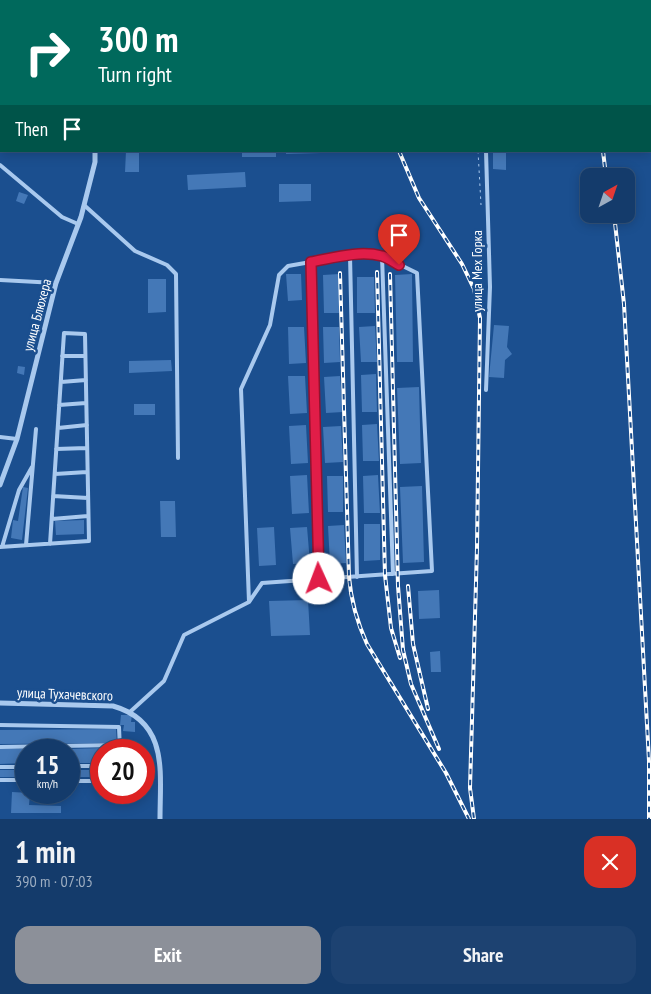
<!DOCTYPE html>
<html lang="en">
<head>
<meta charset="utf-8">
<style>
	:root { --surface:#143b6b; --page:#1d4271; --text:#f1f3f6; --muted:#9dadc1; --line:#33557e; --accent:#8c9099 }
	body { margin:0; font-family:"PT Sans Narrow",sans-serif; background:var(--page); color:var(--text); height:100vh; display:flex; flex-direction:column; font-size:19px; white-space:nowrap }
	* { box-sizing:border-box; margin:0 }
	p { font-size:16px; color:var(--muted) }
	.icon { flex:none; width:28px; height:28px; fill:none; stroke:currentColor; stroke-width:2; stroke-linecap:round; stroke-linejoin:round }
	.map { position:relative; height:819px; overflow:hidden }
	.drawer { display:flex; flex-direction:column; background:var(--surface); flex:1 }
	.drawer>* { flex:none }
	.banner { position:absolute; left:0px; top:0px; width:651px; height:152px; box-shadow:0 2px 12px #0003,0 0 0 1px var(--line); background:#00695c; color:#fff; overflow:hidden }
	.needle { width:32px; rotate:40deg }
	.controls { position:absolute; left:580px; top:168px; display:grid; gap:10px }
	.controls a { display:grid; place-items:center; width:55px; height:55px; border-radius:10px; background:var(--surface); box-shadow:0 2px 12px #0003,0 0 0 1px var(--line); font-size:25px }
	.speed { position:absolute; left:15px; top:739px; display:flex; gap:10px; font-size:25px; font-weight:700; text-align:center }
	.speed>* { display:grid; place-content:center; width:65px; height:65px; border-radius:50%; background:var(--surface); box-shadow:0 2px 12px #0003,0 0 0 1px var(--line); line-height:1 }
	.speed small { font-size:12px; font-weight:400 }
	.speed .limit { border:8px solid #d22; background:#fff; color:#111 }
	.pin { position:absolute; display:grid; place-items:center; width:42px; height:42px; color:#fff; margin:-51px -21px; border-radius:50% 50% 50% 0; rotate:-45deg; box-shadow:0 0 5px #0007 }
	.pin .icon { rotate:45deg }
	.me { position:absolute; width:55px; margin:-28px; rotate:358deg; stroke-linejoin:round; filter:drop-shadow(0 0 4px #0008) }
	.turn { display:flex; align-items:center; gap:18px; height:105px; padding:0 15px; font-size:22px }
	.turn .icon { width:65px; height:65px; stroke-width:2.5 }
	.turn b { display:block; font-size:35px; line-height:42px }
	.then { display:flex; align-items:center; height:48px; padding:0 15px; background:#0003; gap:10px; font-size:19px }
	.round { display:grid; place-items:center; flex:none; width:52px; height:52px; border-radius:15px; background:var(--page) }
	.overview { display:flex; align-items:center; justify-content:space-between; height:85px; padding:0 15px }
	h1 { font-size:30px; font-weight:800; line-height:38px }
	.primary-button { display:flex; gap:10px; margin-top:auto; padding:10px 15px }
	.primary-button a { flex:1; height:58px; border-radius:15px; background:var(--accent); color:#fff; font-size:20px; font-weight:800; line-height:58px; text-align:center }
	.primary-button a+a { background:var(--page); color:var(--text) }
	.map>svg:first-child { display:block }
</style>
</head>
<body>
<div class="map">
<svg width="651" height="819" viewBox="0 0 651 819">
	<rect width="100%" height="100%" fill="#1b4f8f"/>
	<!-- building -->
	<path fill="#4478b7" d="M126 151H139V172H125Z
		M242 151H276V157H242Z
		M286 151H320L321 153 286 154Z
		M493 151H506V170L493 169Z
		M245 172 246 187 188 190 187 175Z
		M279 184H311V201L279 202Z
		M19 192 28 195 24 204 16 201Z
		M286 274H301L302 300 288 301Z
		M339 274V313H324L323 275Z
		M412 274 413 362H397L395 275Z
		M357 277H374L375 313H357Z
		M148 279H166V312L148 313Z
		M494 325 509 326 507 347 512 354 505 360 504 378 489 377Z
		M375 326 377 362H361L359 327Z
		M288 327H304L306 363 289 364Z
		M323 327H339L340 362 324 363Z
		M171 360 172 371 129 373V361Z
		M18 366 25 367 24 375 17 373Z
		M376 374 377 412H362L361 375Z
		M288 376H305L307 413 290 414Z
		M340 376 343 412 326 413 324 377Z
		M419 387 421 463 400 464 397 388Z
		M134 404H155V415H134Z
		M377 424 379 461H363L362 425Z
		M306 425 308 463 291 464 289 426Z
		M341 426 343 462 325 463 323 427Z
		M307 475 309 513 292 514 290 476Z
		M378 475 380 513H364L363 476Z
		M327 476H343V512H328Z
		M422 486 424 562 403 563 400 487Z
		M23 487 28 488 22 540 11 538 13 520 18 521Z
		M160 501H175L176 537H161Z
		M84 520V534L56 535 55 521Z
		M364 524H380V560L364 561Z
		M344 525 346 563 330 564 328 526Z
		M274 527 276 565 259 566 257 528Z
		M307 527 310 563 293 564 290 528Z
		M439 590 440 618 419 619 418 591Z
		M308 600 310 635 271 636 269 601Z
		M440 651 441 672H431L430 652Z
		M121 715H132L131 722H135V732L123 731 124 725H120Z
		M116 729 117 743 0 744V730Z
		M101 748H116V750H101V763H69V749Z
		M0 749H26V763L0 764Z
		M0 770H26V777H0Z
		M69 770H101V777H69Z
		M12 792 30 793 29 805 61 806V813H11Z"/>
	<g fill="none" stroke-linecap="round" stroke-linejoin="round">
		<!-- path -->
		<path stroke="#a9c9ee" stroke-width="1" stroke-dasharray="2.5 4" stroke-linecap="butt" d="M469 1V0
			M478 151 481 205"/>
		<!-- lane -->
		<path stroke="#a9c9ee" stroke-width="4" d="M47 0V1
			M194 0V1
			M426 0V1
			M462 1V0
			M0 37H1
			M486 151 490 287 486 390
			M0 165 62 217 78 224
			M84 205 135 251 167 265 176 274 178 458
			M350 255 357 577
			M382 256 393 574
			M311 261 319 579
			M0 280 56 283
			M62 356H85
			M61 382 86 380
			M59 405 86 403
			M58 428 87 425
			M0 437 17 439
			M56 449 87 448
			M55 474 87 472
			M53 496 88 498
			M52 519 88 516
			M26 545 36 429
			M0 547 89 541 85 334 64 333 50 544
			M2 547 19 490 32 467
			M131 711 164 681 184 635 249 602 262 583 432 571 417 273 382 256 350 255 288 266 279 275 270 325 241 389 249 602
			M0 725 119 727 120 750
			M0 747 120 745
			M69 766H101
			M0 767H26
			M0 780H26
			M69 781H101"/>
		<!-- street -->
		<path stroke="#a9c9ee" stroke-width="5" d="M102 1 103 0
			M0 485 17 439 56 283 81 217 95 162V151
			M0 703 113 706C169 722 160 772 160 819"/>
		<!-- rail casing -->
		<g stroke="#fff" stroke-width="4">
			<path id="rail" d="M302 0V1
				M322 0V1
				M361 0V1
				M378 0V1
				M590 0V1
				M399 151 419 198 462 264 474 289 480 318 477 548 470 788 474 819
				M603 151 606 176
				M614 214 624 304 649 761V819
				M377 272 385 575 391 628 400 658
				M340 273 349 577C351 601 357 622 367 644L446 773 469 819
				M390 274 398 586 403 650 411 684 439 749
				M408 586 413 644 428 709"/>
		</g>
		<!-- rail -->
		<use href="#rail" stroke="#1b4f8f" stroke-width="2" stroke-dasharray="5.5" stroke-linecap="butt"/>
	</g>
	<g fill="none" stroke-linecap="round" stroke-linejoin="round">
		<!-- route casing -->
		<g stroke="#92132f" stroke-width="12">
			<path id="route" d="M319 579 311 262C333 258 359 250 382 256 387 257 394 262 399 265"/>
		</g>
		<!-- route -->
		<use href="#route" stroke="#e11d48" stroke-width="9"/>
	</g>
	<g text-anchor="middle" stroke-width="5" stroke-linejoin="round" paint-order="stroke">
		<!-- street labels -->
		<g font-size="14" fill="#fff" stroke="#1b4f8f">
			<text transform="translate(477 271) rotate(-90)" y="5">улица Мех Горка</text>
			<text transform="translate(37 315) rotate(-75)" y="5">улица Блюхера</text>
			<text transform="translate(65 694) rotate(2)" y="5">улица Тухачевского</text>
		</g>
	</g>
</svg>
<div class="controls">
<a><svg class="needle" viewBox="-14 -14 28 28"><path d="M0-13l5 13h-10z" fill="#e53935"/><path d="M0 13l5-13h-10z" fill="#9dadc1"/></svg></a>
</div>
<div class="speed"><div>15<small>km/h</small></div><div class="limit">20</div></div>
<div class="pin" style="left:399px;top:265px;background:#d93025"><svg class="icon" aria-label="arrive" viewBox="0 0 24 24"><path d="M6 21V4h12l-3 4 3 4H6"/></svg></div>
<svg class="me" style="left:319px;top:579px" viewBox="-20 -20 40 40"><circle r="19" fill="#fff"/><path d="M0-13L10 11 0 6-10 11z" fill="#e11d48"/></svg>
<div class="banner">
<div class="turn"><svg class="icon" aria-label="right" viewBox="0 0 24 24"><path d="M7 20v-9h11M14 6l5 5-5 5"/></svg><div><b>300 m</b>Turn right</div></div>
<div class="then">Then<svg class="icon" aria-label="arrive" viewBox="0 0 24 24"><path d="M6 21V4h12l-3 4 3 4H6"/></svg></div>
</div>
</div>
<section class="drawer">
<div class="overview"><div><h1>1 min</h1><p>390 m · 07:03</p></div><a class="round" style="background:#d93025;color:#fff"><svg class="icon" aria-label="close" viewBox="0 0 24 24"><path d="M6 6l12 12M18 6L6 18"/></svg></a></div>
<div class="primary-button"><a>Exit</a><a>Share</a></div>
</section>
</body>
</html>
